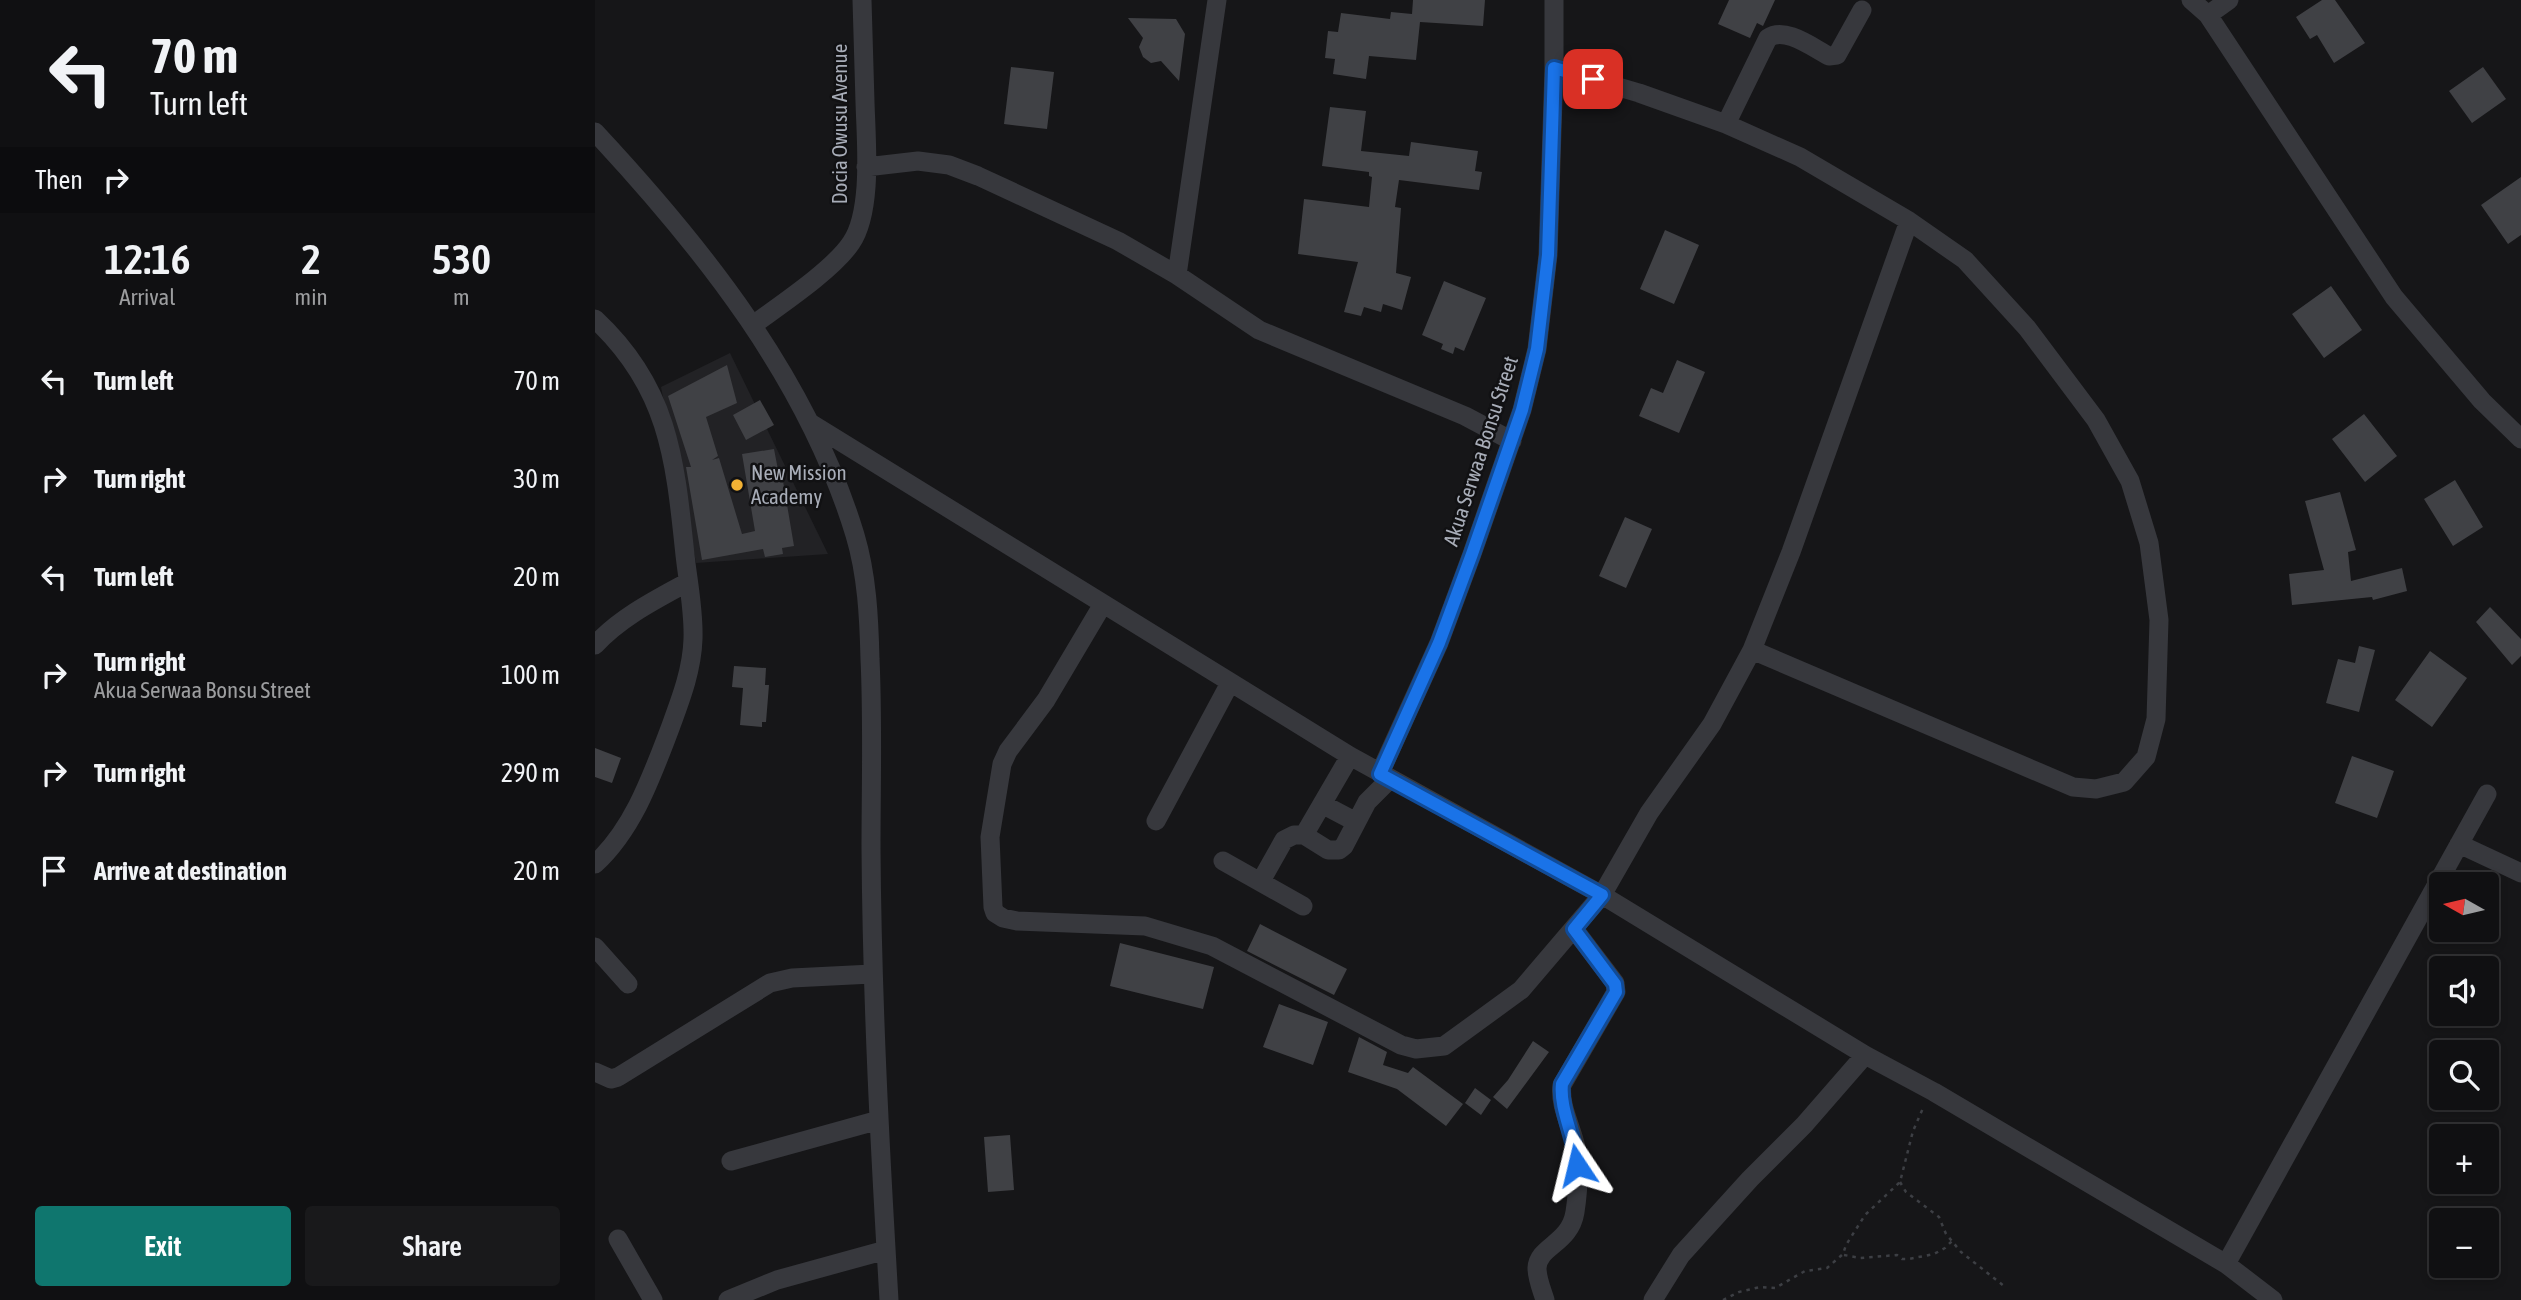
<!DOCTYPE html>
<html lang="en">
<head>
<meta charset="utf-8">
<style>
	:root { --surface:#101012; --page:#19191b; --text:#f1f3f6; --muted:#9c9d9f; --line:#303032; --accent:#0f766e }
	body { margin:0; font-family:"Asap Condensed",sans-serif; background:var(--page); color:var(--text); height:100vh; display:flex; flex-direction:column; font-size:26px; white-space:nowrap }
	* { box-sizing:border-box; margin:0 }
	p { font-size:23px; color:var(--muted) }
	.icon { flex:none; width:38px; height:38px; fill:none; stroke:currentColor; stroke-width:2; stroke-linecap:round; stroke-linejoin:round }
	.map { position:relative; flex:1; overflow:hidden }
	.sheet { display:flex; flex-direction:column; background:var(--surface); width:595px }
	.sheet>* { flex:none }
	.top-card { background:#101012; color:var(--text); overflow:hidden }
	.needle { width:46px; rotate:278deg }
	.tools { position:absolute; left:1834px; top:872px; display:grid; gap:14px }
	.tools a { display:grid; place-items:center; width:70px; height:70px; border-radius:7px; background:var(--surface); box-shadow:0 4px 10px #0003,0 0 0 2px var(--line); font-size:35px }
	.pin { position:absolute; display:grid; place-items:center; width:60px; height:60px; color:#fff; margin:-30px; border-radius:14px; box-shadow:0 4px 10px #0006 }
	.me { position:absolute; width:77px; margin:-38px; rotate:350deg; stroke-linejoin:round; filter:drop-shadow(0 0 5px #0008) }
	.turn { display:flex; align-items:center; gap:24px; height:147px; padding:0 35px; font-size:32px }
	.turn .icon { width:91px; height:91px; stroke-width:2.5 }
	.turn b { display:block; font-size:49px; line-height:60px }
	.then { display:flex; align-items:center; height:66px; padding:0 35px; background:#0003; gap:14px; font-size:26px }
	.eta { display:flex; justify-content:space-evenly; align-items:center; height:119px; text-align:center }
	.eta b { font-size:42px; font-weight:600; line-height:49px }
	.cta { display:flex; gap:14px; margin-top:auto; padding:14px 35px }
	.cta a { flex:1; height:80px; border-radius:7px; background:var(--accent); color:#fff; font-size:28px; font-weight:600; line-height:80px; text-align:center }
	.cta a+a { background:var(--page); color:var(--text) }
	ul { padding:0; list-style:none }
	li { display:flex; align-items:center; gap:21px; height:98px; padding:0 35px }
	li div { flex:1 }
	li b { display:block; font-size:26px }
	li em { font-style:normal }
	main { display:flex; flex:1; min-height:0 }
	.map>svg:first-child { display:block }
</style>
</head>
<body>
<main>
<section class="sheet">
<div class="top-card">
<div class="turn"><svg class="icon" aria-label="left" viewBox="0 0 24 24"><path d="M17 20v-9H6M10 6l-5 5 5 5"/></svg><div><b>70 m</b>Turn left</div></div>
<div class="then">Then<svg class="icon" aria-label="right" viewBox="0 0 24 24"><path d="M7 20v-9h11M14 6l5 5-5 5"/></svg></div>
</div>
<div class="eta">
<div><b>12:16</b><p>Arrival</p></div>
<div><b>2</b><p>min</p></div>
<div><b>530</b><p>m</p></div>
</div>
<ul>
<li><svg class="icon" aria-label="left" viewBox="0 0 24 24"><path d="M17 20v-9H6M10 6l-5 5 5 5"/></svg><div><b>Turn left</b></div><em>70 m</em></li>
<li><svg class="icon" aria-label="right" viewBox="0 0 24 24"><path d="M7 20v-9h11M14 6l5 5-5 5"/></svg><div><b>Turn right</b></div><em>30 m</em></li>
<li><svg class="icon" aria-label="left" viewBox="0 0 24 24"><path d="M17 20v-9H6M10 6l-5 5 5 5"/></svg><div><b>Turn left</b></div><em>20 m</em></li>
<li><svg class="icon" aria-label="right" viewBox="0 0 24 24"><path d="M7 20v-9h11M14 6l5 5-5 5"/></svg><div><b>Turn right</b><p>Akua Serwaa Bonsu Street</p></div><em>100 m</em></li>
<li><svg class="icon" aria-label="right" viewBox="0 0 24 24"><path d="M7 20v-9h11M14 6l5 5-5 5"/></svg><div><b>Turn right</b></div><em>290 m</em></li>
<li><svg class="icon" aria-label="arrive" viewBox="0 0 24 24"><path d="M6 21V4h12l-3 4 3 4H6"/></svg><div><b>Arrive at destination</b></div><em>20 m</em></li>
</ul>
<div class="cta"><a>Exit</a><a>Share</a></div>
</section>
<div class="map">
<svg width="1926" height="1300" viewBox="0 0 1926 1300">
	<rect width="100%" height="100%" fill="#161618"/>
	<!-- built -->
	<path fill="#222225" d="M135 353 233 554 101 563 66 387Z"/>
	<!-- building -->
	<path fill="#404145" d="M818 0H890L888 26 825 22 821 60 774 56 771 79 738 74 740 59 730 58 733 31 743 32 746 13 795 19 796 12 817 14Z
		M1134 0H1180L1168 26 1162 23 1155 38 1123 24Z
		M1727 0H1740L1770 43 1739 63 1722 35 1715 39 1701 17Z
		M533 18 581 19 590 34 584 81 566 61 556 63 548 57 544 47 548 38Z
		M416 67 459 72 452 129 409 124Z
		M1888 67 1911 99 1877 123 1854 91Z
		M735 107 771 111 766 151 814 156 816 142 883 151 880 171 887 172 884 190 804 180 800 207 806 208 801 273 816 277 807 310 788 304 786 312 769 307 766 316 749 312 763 262 703 254 709 199 774 207 777 177 774 176V172L727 166Z
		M1926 177V235L1913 244 1886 205Z
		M1070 230 1104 245 1079 304 1045 289Z
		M849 281 891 298 869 351 860 347 858 354 846 349 848 344 827 335Z
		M1736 286 1767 330 1729 358 1697 314Z
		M1082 360 1110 372 1084 433 1044 416 1056 388 1068 393Z
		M132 365 142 403 111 417 123 456 117 460 124 458 147 534 160 531 147 454 179 449 184 475H187L199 546 187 548 188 554 170 557 168 549 107 560 91 467H96L73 396Z
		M165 400 179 425 151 440 138 415Z
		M1769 414 1802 456 1770 482 1737 439Z
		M1860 480 1888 527 1858 546 1829 499Z
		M1745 492 1761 550 1753 552 1756 581 1807 568 1812 591 1778 600 1777 597 1697 605 1694 574 1729 570 1710 501Z
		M1030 517 1057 529 1031 588 1004 576Z
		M1895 607 1926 639V656L1917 665 1881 622Z
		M1764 646 1780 650 1764 712 1731 703 1743 659 1760 663Z
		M1835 651 1872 678 1837 727 1800 700Z
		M139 666 171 668 170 685H174L171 722H167V727L145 725 148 688 137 687Z
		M0 748 26 758 17 783 0 777Z
		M1757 756 1799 771 1782 818 1740 803Z
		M665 924 752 969 739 995 652 951Z
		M525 943 619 967 608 1009 515 986Z
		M684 1004 733 1022 718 1065 668 1047Z
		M764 1037 792 1052 788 1065 813 1073 818 1067 868 1104 851 1126 802 1089 753 1072Z
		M938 1041 954 1052 912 1109 898 1097 913 1080Z
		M880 1088 896 1100 886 1115 870 1103Z
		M415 1135 419 1190 393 1192 389 1137Z"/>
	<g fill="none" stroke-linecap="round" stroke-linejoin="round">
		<!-- path -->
		<path stroke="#3d3f44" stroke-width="2.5" stroke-dasharray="3.5 5" stroke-linecap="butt" d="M1305 1182 1311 1192 1344 1217 1351 1234 1366 1252 1409 1286
			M1249 1255 1265 1258 1302 1255 1307 1259H1314L1339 1254 1350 1248 1357 1241
			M1128 1300 1144 1292 1165 1287 1180 1288 1210 1271 1232 1268 1248 1254 1251 1245 1270 1215 1305 1182 1318 1131 1329 1106"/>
		<!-- minor -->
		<path stroke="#37383d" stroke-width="19" d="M1596 0 1613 15 1799 297 1887 401 1926 439
			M1613 15 1634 0
			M959 68 1044 93 1131 124 1205 157 1314 221 1370 260 1432 328 1501 420 1535 481 1554 543 1564 620 1561 719 1551 757 1529 782 1501 789 1478 787 1157 650
			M1131 124 1173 38C1190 26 1218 48 1234 56L1242 55 1267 10
			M0 132C109 249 213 380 260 535 272 575 274 618 275 659 278 722 276 785 276 848 277 999 285 1149 294 1300
			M271 167 323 161 354 165 383 176 523 241 582 275 664 330 870 416 917 441
			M582 275 622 0
			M0 319C74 388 80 459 90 555 93 582 99 611 98 639 97 671 85 701 74 731 56 778 38 829 0 864
			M158 325C185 305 238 270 256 243 278 211 271 140 270 102 269 68 268 34 267 0
			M217 424 755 756 1007 895 1270 1055 1339 1092 1631 1264 1678 1300
			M508 604 451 700 413 751 407 764 395 837 398 907 400 913 408 918 422 921 550 926 617 946 806 1045 821 1049 849 1046 926 990 1007 895 1054 813 1117 724 1157 650 1196 552 1314 221
			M0 645C26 617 60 600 93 582
			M785 773 844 643 877 554 927 410 942 349 953 255 959 68V0
			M727 804 761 822
			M561 821 635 683
			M709 835 755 756
			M1864 844 1926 873
			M628 861 708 906
			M666 881 689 840 699 835H709L733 850H744L749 846 772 802 795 779
			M0 947 33 984
			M0 1072 16 1079 23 1077 175 983 197 978 277 974
			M136 1161 284 1120
			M23 1239 58 1300
			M1631 1264 1892 794
			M133 1300 182 1280 291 1250
			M950 1300C947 1290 942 1279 942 1268 943 1246 975 1244 980 1212 983 1192 985 1168 981 1148 977 1127 964 1106 967 1085L1021 992 1020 983 979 929
			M1058 1300 1086 1255 1155 1179 1209 1125 1270 1055"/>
	</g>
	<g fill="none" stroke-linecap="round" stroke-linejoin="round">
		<!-- route casing -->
		<g stroke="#114b97" stroke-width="18">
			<path id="route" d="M982 1165C981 1139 964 1109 967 1084L1021 992 1020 984 979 929 1007 895 785 774 844 643 877 554 927 410 942 349 953 255 959 68 998 79"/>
		</g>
		<!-- route -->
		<use href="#route" stroke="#1a73e8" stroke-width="12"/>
	</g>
	<!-- markers -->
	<circle fill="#f2b134" stroke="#111113" stroke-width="2.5" cx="142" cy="485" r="7"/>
	<g text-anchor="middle" stroke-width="5" stroke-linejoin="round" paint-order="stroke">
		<!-- street labels -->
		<g font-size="21" fill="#a8adb8" stroke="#111113">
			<text transform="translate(245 124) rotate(-90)" y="7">Docia Owusu Avenue</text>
			<text transform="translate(886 451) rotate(-72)" y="7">Akua Serwaa Bonsu Street</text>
		</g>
		<!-- poi labels -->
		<g font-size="21" fill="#a8adb8" stroke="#111113" text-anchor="start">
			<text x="156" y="480">New Mission<tspan x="156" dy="24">Academy</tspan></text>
		</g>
	</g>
</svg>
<div class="tools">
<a><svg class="needle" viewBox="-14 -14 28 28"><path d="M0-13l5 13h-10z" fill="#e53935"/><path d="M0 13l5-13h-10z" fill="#9c9d9f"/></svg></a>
<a><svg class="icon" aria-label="sound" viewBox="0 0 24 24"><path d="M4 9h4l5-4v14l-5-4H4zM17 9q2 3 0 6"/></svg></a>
<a><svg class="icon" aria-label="search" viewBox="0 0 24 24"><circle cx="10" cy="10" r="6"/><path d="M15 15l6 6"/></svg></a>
<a>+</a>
<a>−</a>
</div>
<div class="pin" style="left:998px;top:79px;background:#d93025"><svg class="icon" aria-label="arrive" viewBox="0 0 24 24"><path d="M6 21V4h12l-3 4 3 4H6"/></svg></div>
<svg class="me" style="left:982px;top:1165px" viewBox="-20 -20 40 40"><path d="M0-17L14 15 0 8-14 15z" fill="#1a73e8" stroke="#fff" stroke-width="4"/></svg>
</div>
</main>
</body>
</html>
